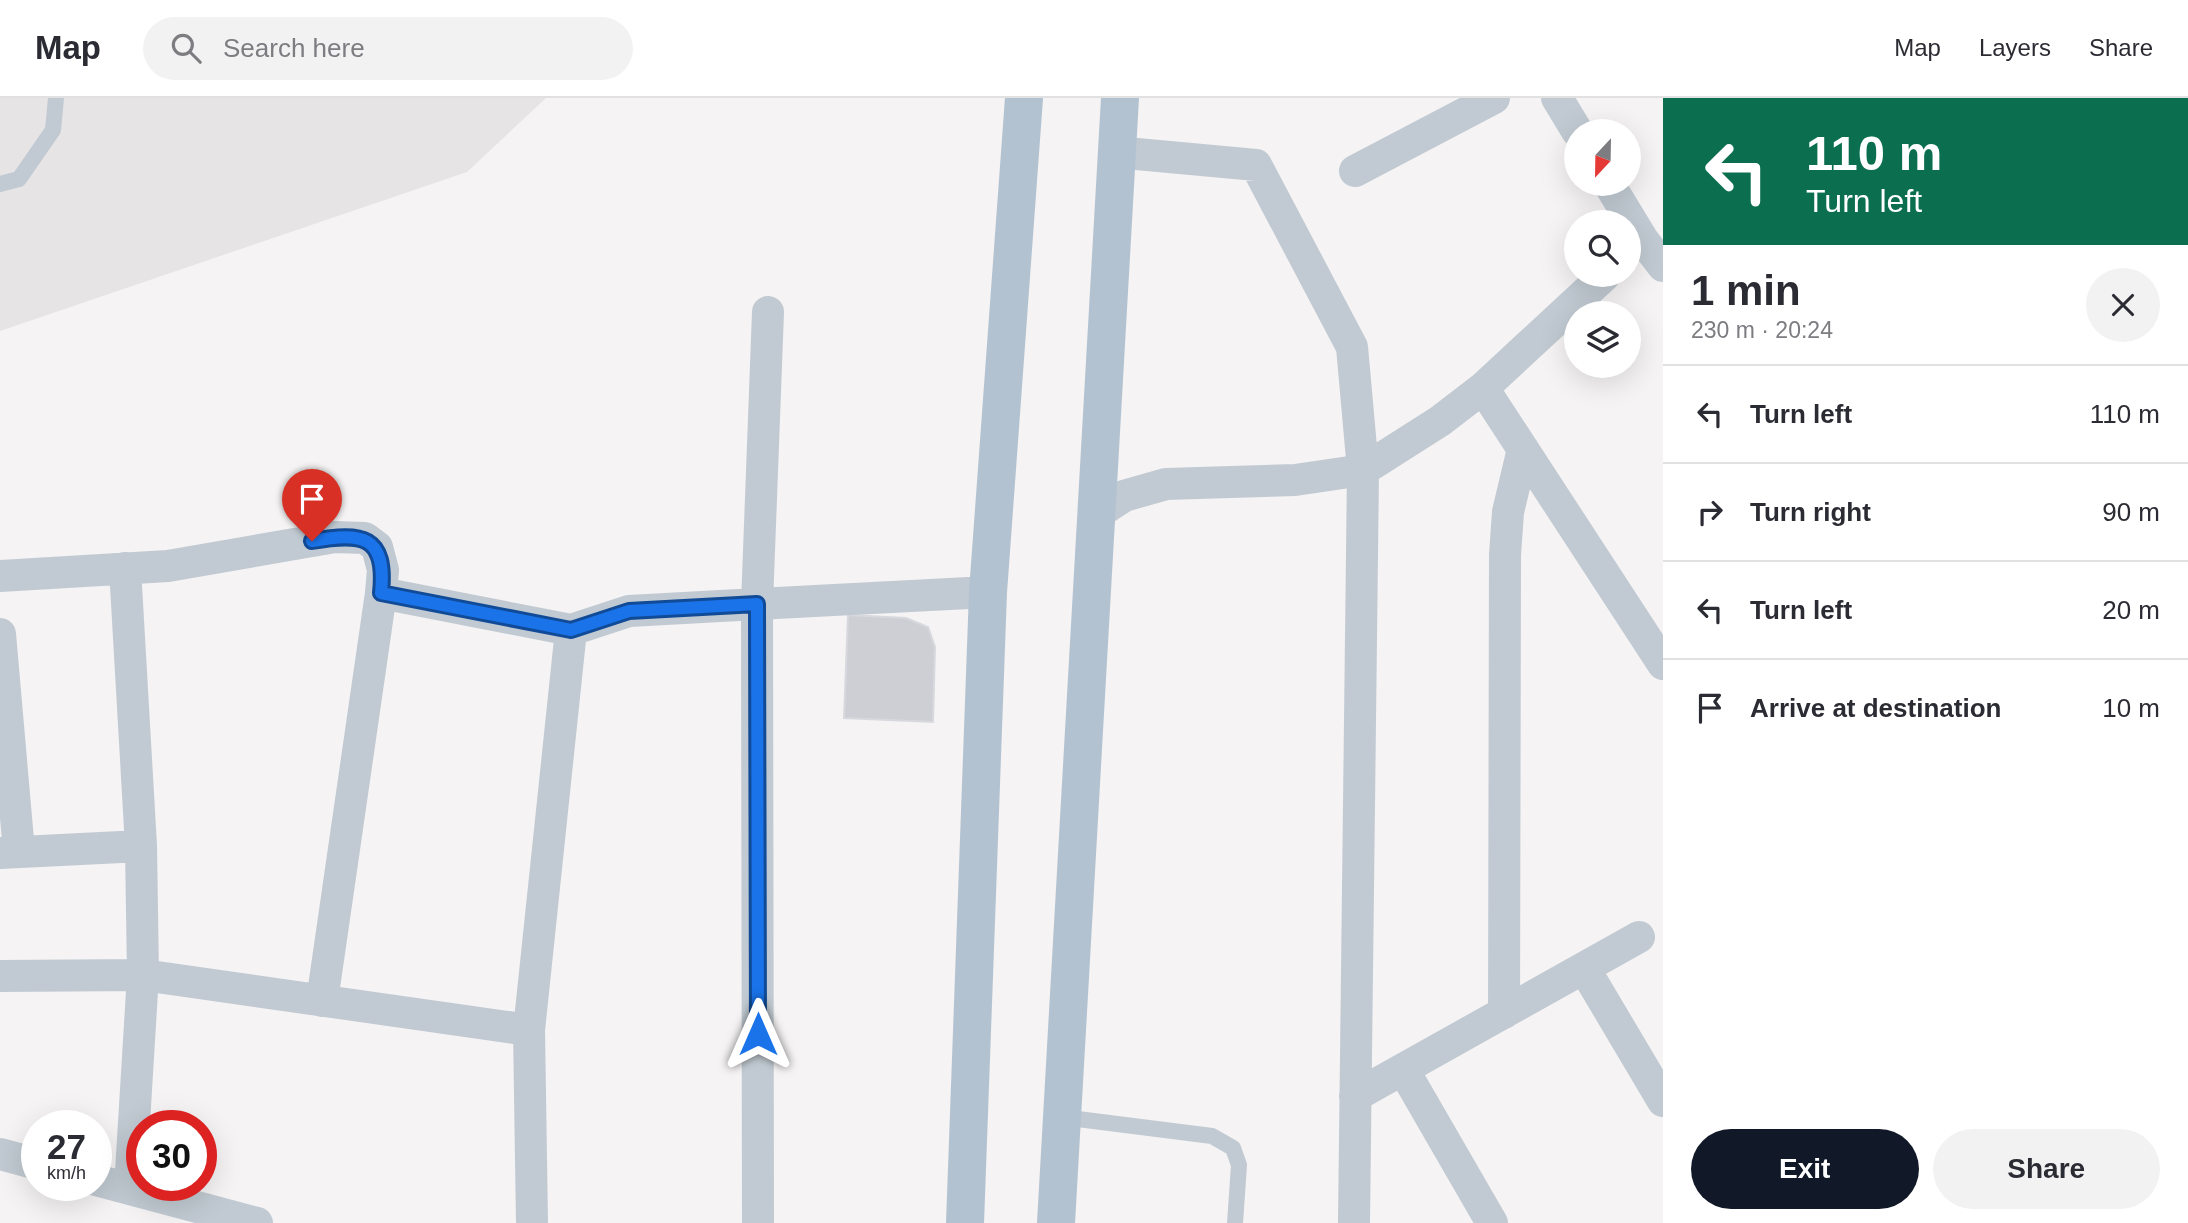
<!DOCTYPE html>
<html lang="en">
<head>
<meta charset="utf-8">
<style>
	:root { --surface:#fff; --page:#f2f2f3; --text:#2b2b33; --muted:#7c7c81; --line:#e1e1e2; --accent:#111827 }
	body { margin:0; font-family:Arial,sans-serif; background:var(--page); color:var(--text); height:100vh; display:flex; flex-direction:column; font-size:26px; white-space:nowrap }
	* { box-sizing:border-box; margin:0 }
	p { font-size:23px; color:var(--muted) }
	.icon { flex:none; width:38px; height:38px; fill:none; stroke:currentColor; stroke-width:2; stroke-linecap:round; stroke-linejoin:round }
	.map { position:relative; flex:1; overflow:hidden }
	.details { display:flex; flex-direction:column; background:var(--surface); width:525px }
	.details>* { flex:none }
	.banner { background:#0b6e4f; color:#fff; overflow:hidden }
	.needle { width:46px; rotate:202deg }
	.buttons { position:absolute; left:1564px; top:21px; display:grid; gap:14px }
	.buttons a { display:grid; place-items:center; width:77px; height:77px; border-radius:50%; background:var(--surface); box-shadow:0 7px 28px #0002; font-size:35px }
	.speed { position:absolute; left:21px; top:1012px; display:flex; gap:14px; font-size:35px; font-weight:700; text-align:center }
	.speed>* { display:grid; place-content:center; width:91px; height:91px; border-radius:50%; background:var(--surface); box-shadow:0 7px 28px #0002; line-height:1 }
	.speed small { font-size:18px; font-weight:400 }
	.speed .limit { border:10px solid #d22; background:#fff; color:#111 }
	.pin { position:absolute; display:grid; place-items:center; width:60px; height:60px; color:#fff; margin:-72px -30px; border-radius:50% 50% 50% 0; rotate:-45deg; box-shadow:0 0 7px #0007 }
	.pin .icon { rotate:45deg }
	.me { position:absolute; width:77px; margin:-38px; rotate:0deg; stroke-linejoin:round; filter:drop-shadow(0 0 5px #0008) }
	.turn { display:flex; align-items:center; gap:24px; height:147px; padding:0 28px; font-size:32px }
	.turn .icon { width:91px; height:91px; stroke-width:2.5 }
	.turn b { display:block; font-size:49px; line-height:60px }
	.round { display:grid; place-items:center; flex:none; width:74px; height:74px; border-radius:37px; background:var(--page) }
	.headline { display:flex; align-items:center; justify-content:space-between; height:119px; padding:0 28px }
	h1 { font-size:42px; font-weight:800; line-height:52px }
	.cta { display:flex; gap:14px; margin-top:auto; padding:14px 28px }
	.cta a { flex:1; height:80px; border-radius:42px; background:var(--accent); color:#fff; font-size:28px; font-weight:800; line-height:80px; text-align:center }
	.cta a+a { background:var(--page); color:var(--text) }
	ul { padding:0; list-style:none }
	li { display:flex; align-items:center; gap:21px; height:98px; padding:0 28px; border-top:2px solid var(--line) }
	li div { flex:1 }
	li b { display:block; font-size:26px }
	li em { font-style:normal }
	header { display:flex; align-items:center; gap:42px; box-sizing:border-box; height:98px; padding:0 35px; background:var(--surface); border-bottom:2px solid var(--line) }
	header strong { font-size:33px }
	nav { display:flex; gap:38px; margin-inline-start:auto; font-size:24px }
	.search { width:490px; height:63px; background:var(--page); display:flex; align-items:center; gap:18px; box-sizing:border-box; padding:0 24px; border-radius:38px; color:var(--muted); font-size:26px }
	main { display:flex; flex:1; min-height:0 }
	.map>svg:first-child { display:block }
</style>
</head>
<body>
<header>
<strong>Map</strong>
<div class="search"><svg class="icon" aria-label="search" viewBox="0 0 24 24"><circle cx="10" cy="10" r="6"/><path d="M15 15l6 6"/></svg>Search here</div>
<nav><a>Map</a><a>Layers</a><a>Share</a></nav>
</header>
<main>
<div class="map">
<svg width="1663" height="1125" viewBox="0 0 1663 1125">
	<rect width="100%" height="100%" fill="#f5f3f3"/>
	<!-- education -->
	<path fill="#e6e4e5" d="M0 0H546L467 74 0 233Z"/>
	<!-- building -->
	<path fill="#cdcfd5" stroke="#d7d9de" stroke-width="2" d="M848 517 906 520 928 529 935 549 933 624 844 620Z"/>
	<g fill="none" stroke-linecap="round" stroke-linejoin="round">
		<!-- service -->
		<path stroke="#c1cad2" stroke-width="16" d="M0 86 19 81 53 32 56 0
			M1062 1019 1212 1038 1233 1050 1239 1067 1235 1125"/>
		<!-- minor -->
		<path stroke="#c1cad2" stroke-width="32" d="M1557 0 1577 33
			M1115 54 1256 67 1352 249 1363 372 1354 1125
			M1355 73 1494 0
			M1609 86 1643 142 1663 168
			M768 214 757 506 988 494
			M1483 290 1663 566
			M1095 417 1124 398 1166 386 1295 382 1363 372 1440 323 1483 290 1605 177
			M125 470 141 748 143 877 130 1090
			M0 478 168 468 335 439 365 440 377 449 383 472 381 495 322 903
			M381 495 571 532 629 513 757 506 758 1125
			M0 536 19 754
			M0 755 141 748
			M1584 870 1663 1003
			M0 878 143 877 529 932
			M1504 915 1505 457 1508 414 1523 351
			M1403 971 1492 1125
			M1355 998 1639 839
			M0 1056 37 1066
			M96 1082 257 1125
			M532 1125 529 932 571 532"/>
		<!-- primary -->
		<path stroke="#b3c2d1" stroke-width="38" d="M965 1125 988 494 1024 0
			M1056 1125 1120 0"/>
	</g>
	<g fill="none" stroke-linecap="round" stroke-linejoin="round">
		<!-- route casing -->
		<g stroke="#114b97" stroke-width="18">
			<path id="route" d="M312 443C362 434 387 437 381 495L571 532 629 513 757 506 758 936"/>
		</g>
		<!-- route -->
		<use href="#route" stroke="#1a73e8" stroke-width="12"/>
	</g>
</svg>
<div class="buttons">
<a><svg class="needle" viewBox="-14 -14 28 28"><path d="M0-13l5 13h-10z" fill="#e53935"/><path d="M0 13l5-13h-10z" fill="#7c7c81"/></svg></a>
<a><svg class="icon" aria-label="search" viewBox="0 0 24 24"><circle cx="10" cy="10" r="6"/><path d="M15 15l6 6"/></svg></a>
<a><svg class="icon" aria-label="layers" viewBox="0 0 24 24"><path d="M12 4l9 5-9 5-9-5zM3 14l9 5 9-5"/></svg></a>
</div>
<div class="speed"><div>27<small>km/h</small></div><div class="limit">30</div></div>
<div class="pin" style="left:312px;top:443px;background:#d93025"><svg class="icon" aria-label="arrive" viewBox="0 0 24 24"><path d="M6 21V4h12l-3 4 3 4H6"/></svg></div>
<svg class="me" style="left:758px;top:936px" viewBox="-20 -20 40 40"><path d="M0-17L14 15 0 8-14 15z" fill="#1a73e8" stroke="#fff" stroke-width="4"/></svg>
</div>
<section class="details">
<div class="banner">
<div class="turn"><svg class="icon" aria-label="left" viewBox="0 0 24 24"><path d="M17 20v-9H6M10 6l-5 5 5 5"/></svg><div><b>110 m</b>Turn left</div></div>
</div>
<div class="headline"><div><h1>1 min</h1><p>230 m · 20:24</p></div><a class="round"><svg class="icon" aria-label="close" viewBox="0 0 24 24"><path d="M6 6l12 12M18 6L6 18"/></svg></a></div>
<ul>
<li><svg class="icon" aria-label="left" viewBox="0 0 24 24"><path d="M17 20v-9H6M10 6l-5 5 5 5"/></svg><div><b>Turn left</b></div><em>110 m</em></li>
<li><svg class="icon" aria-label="right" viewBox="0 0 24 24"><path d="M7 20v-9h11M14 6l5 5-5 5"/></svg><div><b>Turn right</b></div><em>90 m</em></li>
<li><svg class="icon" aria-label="left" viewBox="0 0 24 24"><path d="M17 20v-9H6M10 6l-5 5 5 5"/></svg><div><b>Turn left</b></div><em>20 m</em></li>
<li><svg class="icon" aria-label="arrive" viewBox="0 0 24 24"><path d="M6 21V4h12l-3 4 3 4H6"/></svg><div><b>Arrive at destination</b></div><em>10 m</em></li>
</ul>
<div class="cta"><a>Exit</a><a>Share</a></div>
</section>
</main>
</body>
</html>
